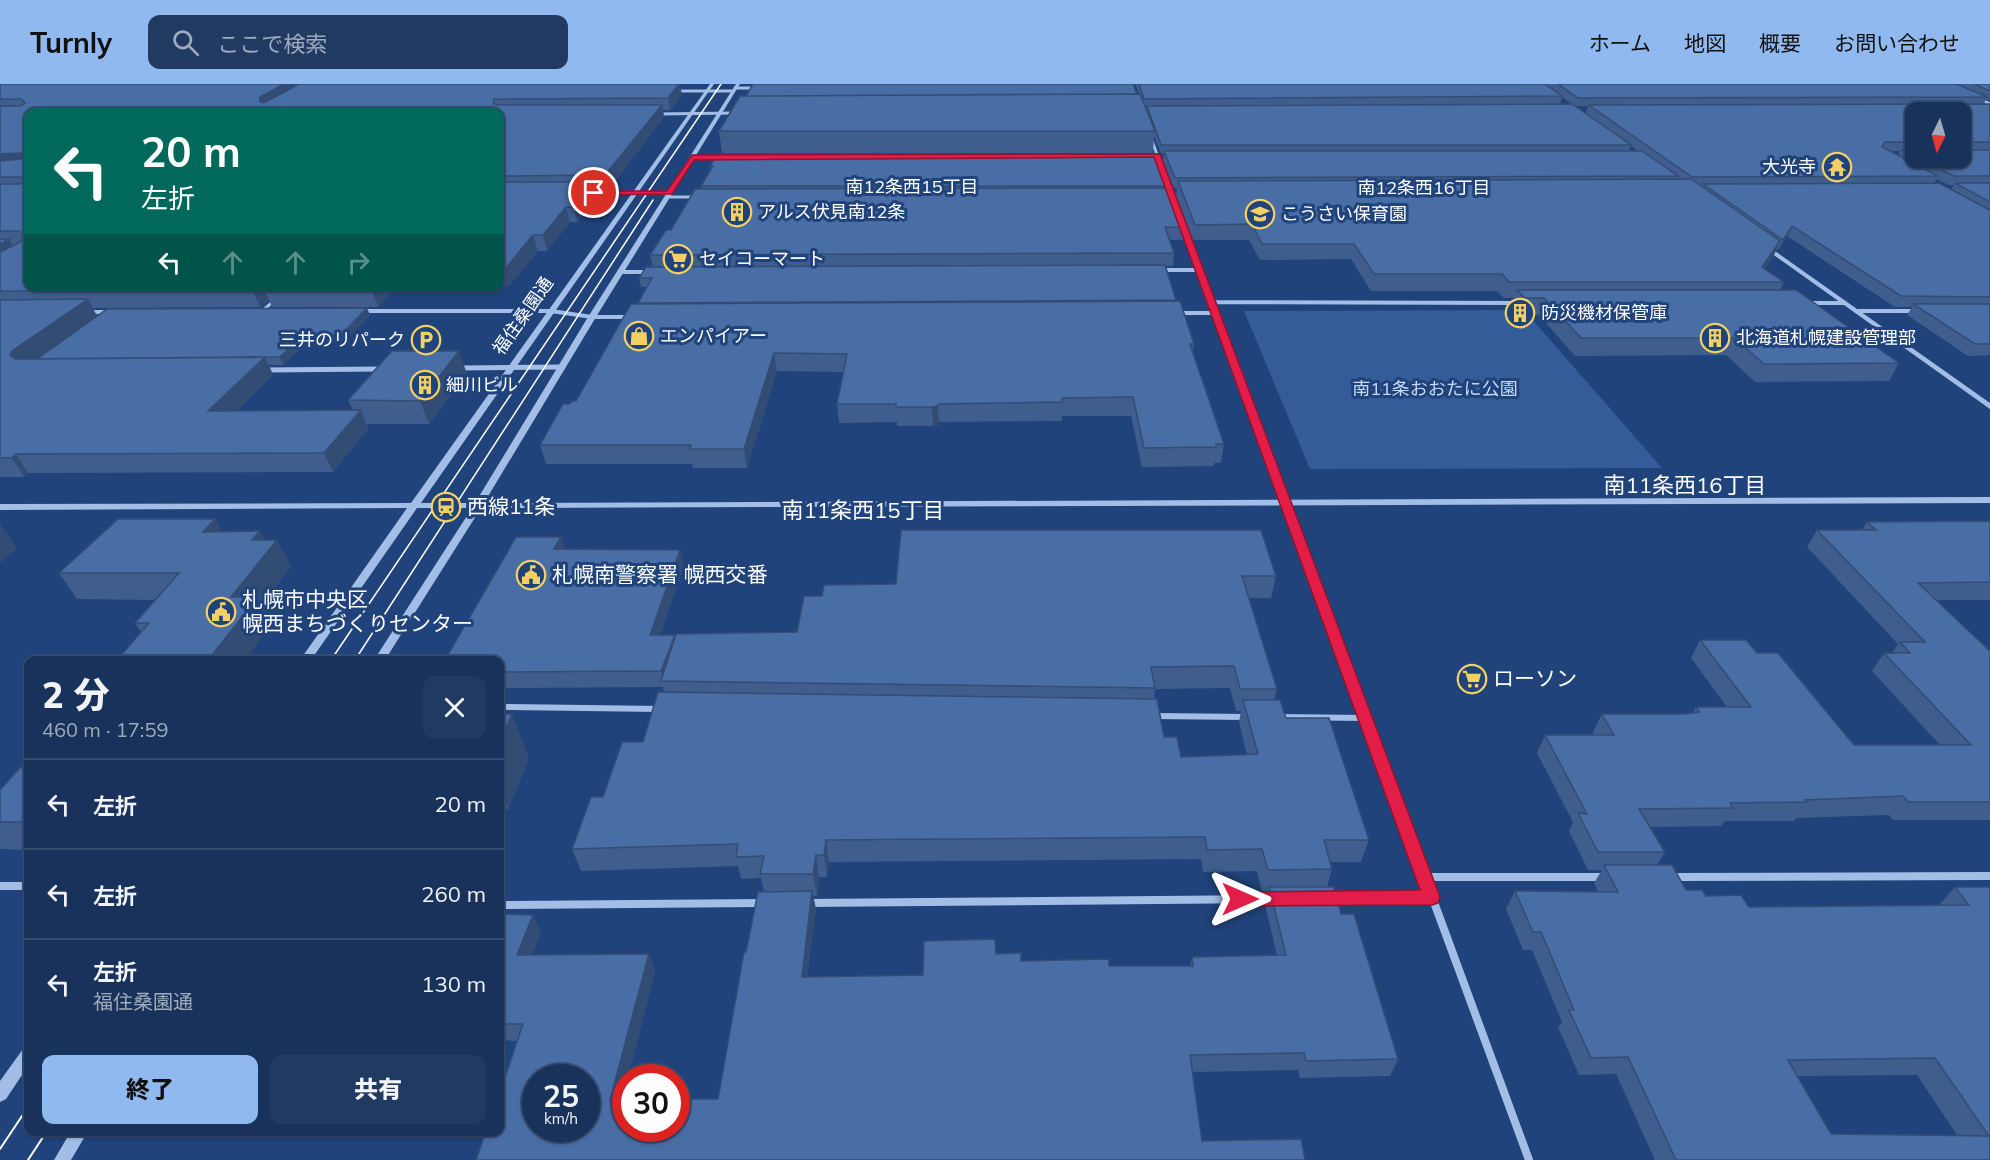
<!DOCTYPE html>
<html lang="ja">
<head>
<meta charset="utf-8">
<style>
	:root { --surface:#18325c; --page:#213a62; --text:#f1f3f6; --muted:#9faabb; --line:#364d72; --accent:#90b9f0 }
	body { margin:0; font-family:Mulish,"Noto Sans JP",sans-serif; background:var(--page); color:var(--text); height:100vh; display:flex; flex-direction:column; font-size:22px; white-space:nowrap }
	* { box-sizing:border-box; margin:0 }
	p { font-size:20px; color:var(--muted) }
	.icon { flex:none; width:33px; height:33px; fill:none; stroke:currentColor; stroke-width:2; stroke-linecap:round; stroke-linejoin:round }
	.map { position:relative; flex:1; overflow:hidden }
	.panel { position:absolute; left:24px; top:572px; width:480px; height:480px; display:flex; flex-direction:column; background:var(--surface); border-radius:12px; box-shadow:0 2px 4px #0004,0 0 0 2px var(--line) }
	.panel>* { flex:none }
	.banner { position:absolute; left:24px; top:24px; width:480px; height:183px; border-radius:12px; box-shadow:0 2px 4px #0004,0 0 0 2px var(--line); background:#00695c; color:#fff; overflow:hidden }
	.needle { width:39px; rotate:185deg }
	.fabs { position:absolute; left:1905px; top:18px; display:grid; gap:12px }
	.fabs a { display:grid; place-items:center; width:66px; height:66px; border-radius:12px; background:var(--surface); box-shadow:0 2px 4px #0004,0 0 0 2px var(--line); font-size:30px }
	.speed { position:absolute; left:522px; top:980px; display:flex; gap:12px; font-size:30px; font-weight:700; text-align:center }
	.speed>* { display:grid; place-content:center; width:78px; height:78px; border-radius:50%; background:var(--surface); box-shadow:0 2px 4px #0004,0 0 0 2px var(--line); line-height:1 }
	.speed small { font-size:15px; font-weight:400 }
	.speed .limit { border:9px solid #d22; background:#fff; color:#111 }
	.pin { position:absolute; display:grid; place-items:center; width:51px; height:51px; color:#fff; margin:-26px; border:3px solid #fff; border-radius:50%; box-shadow:0 2px 6px #0007 }
	.me { position:absolute; width:66px; margin:-33px; rotate:90deg; stroke-linejoin:round; filter:drop-shadow(0 0 4px #0008) }
	.turn { display:flex; align-items:center; gap:21px; height:126px; padding:0 18px; font-size:27px }
	.turn .icon { width:78px; height:78px; stroke-width:2.5 }
	.turn b { display:block; font-size:42px; line-height:51px }
	.lanes { display:flex; align-items:center; height:57px; padding:0 18px; background:#0003; justify-content:center; gap:30px; direction:ltr }
	.lanes .off { opacity:.35 }
	.round { display:grid; place-items:center; flex:none; width:63px; height:63px; border-radius:12px; background:var(--page) }
	.overview { display:flex; align-items:center; justify-content:space-between; height:102px; padding:0 18px }
	h1 { font-size:36px; font-weight:800; line-height:45px }
	.action { display:flex; gap:12px; margin-top:auto; padding:12px 18px }
	.action a { flex:1; height:69px; border-radius:12px; background:var(--accent); color:#111; font-size:24px; font-weight:800; line-height:69px; text-align:center }
	.action a+a { background:var(--page); color:var(--text) }
	ul { padding:0; list-style:none }
	li { display:flex; align-items:center; gap:18px; height:90px; padding:0 18px; border-top:2px solid var(--line) }
	li div { flex:1 }
	li b { display:block; font-size:22px }
	li em { font-style:normal }
	header { display:flex; align-items:center; gap:36px; box-sizing:border-box; height:84px; padding:0 30px; background:var(--accent); color:#111 }
	header strong { font-size:28px }
	nav { display:flex; gap:33px; margin-inline-start:auto; font-size:21px }
	.search { width:420px; height:54px; background:var(--page); display:flex; align-items:center; gap:15px; box-sizing:border-box; padding:0 21px; border-radius:12px; color:var(--muted); font-size:22px }
	.map>svg:first-child { display:block }
</style>
</head>
<body>
<header>
<strong>Turnly</strong>
<div class="search"><svg class="icon" aria-label="search" viewBox="0 0 24 24"><circle cx="10" cy="10" r="6"/><path d="M15 15l6 6"/></svg>ここで検索</div>
<nav><a>ホーム</a><a>地図</a><a>概要</a><a>お問い合わせ</a></nav>
</header>
<div class="map">
<svg width="1990" height="1076" viewBox="0 0 1990 1076">
	<rect width="100%" height="100%" fill="#20437b"/>
	<!-- green -->
	<path fill="#335c99" d="M1524 226 1662 384 1310 385 1244 227Z"/>
	<g fill="none" stroke-linecap="round" stroke-linejoin="round">
		<!-- service -->
		<path stroke="#a2bee6" stroke-width="3" d="M262 227 275 216"/>
		<!-- minor-far4 -->
		<path stroke="#a2bee6" stroke-width="3" d="M735 4H758
			M674 7H733
			M1979 15 1990 20
			M656 30 736 29
			M1151 54 1171 109
			M692 73H721
			M596 109H670
			M668 113H697"/>
		<!-- minor-far3 -->
		<path stroke="#a2bee6" stroke-width="4" d="M1183 141 1232 273
			M1161 186H1200
			M620 188H650
			M1212 218 1520 219
			M1806 219H1844
			M361 227H551L592 233H632
			M1856 227H1917
			M88 228H110
			M1176 229H1216"/>
		<!-- minor-far2 -->
		<path stroke="#a2bee6" stroke-width="5" d="M1231 272 1306 474
			M458 284 563 283
			M263 286 382 285"/>
		<!-- minor-far1 -->
		<path stroke="#a2bee6" stroke-width="6" d="M1306 473 1403 736
			M500 623 661 625
			M1154 632 1246 633
			M1277 633 1365 634"/>
		<!-- minor -->
		<path stroke="#a2bee6" stroke-width="8" d="M1403 734 1529 1076
			M1424 793H1605
			M1673 793 1990 792
			M0 802H28
			M1331 814 1432 813
			M806 819 1273 815
			M500 821 763 819"/>
		<!-- tertiary -->
		<path fill="#a2bee6" fill-rule="evenodd" d="M710 0H714L421 419H475L588 233 736 0H740L596 233 484 419 1990 413V419L481 424 385 576H374L472 424H417L311 576H300L407 424 0 426V420L411 419Z
			M1761 160H1765L1990 319V325L1761 162Z
			M28 963V982L6 1015 0 1018V997L23 965Z
			M71 1047H88L71 1076H54Z"/>
		<!-- tram-far1 -->
		<path stroke="#fff" stroke-width="1.5" d="M331 576 721 0
			M355 576 653 116"/>
		<!-- tram -->
		<path stroke="#fff" stroke-width="2" d="M0 1065 28 1023
			M28 1076 47 1047"/>
	</g>
	<!-- wall -->
	<path fill="#3f5e8e" fill-rule="evenodd" d="M0 0 682 11 670 26H663L664 33 609 105H601L603 113 590 128H585L577 138H570L547 167H538L510 201 496 205H395L378 223H272L269 216 260 223 92 224 97 232 36 275 370 231 344 258 306 259 283 281H269L273 291 236 327 353 326 348 316 467 290 429 340H367L368 345 333 388 28 389 24 393H0ZM500 28V202H28Z
		M1135 0H1990V17L1986 15 1984 20H1990V271L1968 272 1907 231 1912 223H1895L1787 152 1778 166 1777 165 1773 173 1765 184 1784 198 1780 206 1899 279 1889 297 1755 298 1726 271 1575 272 1539 231H1519L1512 223 1515 214H1504L1497 207H1371L1351 175 1260 176 1249 156H1193L1176 112 1177 104H1174L1163 77 1164 69H1161L1154 52 1153 69H722L719 47 746 12 1139 10ZM1562 13 1572 20H1560ZM1576 22H1588L1586 29ZM1916 28 1960 74H1916ZM1631 62 1638 67H1629ZM1890 67H1900L1898 71ZM1936 95 1949 101H1954L1951 106 1934 99Z
		M710 82 1168 102 1167 104 1186 143 1185 156H1169L1174 169 1173 182H1166L1176 216 1194 260 1193 269 1224 360 1221 379H1214V382L1142 383 1131 332H1062V337L939 338V341L933 342H897V338L839 339 837 320 843 288 777 287 747 384H693L692 380H546L540 361 570 320 576 317 638 220 647 203H641L639 194 653 183 650 171 671 146 701 105V102L711 85Z
		M215 435 222 448 260 447 264 456 291 482 262 520 273 539 141 548 135 539 155 516 77 515 59 489Z
		M1990 437V516H1936L1990 567V736H1893L1889 731 1796 734 1794 737H1725L1721 742 1650 743 1665 768 1657 781 1686 806 1749 823 1939 821 1955 803H1990V1076H1655L1616 990 1579 991 1558 943 1562 938 1532 866H1523L1506 825 1515 807 1598 808 1594 799 1602 786H1588L1569 747 1573 738 1537 669 1545 651H1594L1593 648 1602 630H1685L1693 629 1696 623H1727L1691 574 1700 556 1757 569 1854 661H1940L1872 587 1884 569H1892L1898 560 1807 463 1817 446H1862L1867 438ZM1917 991 1957 1051 1831 1050 1797 992Z
		M901 446 1276 492 1271 514H1249L1277 605 1274 616 1286 634 1369 756 1361 778H1330L1332 785 1327 803 1341 830 1398 975 1390 992 1300 994 1298 986 1192 988 476 1076 517 957 500 956V830L541 848 532 871 649 870 655 888 628 993H626V1001L622 1016 718 1015 746 868 764 808 761 794 741 795 738 782 581 787 572 765 603 713 643 658 664 608 663 603 500 604V576L565 466H680L684 481 660 551H675V553L797 548 822 512 896 500ZM1230 604 1236 627H1241L1239 638 1247 671 1181 673 1164 653 1154 615 1155 605ZM1201 775 1203 788 1257 787 1262 808H1268L1265 821 1277 871 1192 873 1190 882H1109L1021 877 996 870 923 891 807 893 816 825 813 812H817L819 793H827L829 778Z
		M500 630 529 674 508 725H500V726Z
		M28 675V766L0 765V706Z"/>
	<!-- shaded-wall -->
	<path fill="#334c74" d="M284 0H310L265 28 260 18V13Z
		M679 0H680L682 11 670 26 668 14Z
		M662 21 664 33 609 105 605 91Z
		M21 69 28 83 0 85V70Z
		M599 98 603 113 590 128 587 113Z
		M582 113 585 128 577 138 574 123Z
		M566 123 570 138 547 167 543 151Z
		M1792 142 1787 152 1778 166 1783 156Z
		M533 151 538 167 510 201 496 205 495 202H500V187Z
		M9 155 18 170 0 181V160Z
		M1780 157 1773 173 1755 199 1762 183Z
		M258 202H285L264 207 269 216 260 223 253 207Z
		M376 202H394L395 205 378 223 372 207Z
		M88 215 97 232 23 284 10 271 12 267Z
		M367 224 370 231 344 258 341 251Z
		M302 252 306 259 283 281 280 273Z
		M459 267 467 290 429 340 420 317Z
		M774 269 777 287 747 384 744 365Z
		M265 273 273 291 217 345 208 327Z
		M938 320 939 341 933 342 932 323Z
		M361 326 368 345 333 388 324 369Z
		M16 370 28 389 24 393 12 374Z
		M215 435 229 461 203 448Z
		M0 440 17 464 0 479Z
		M260 447 269 466 277 456 291 482 262 520 273 539 245 576H208L252 456Z
		M561 453 566 468 554 465Z
		M680 466 684 481 654 567 650 551Z
		M675 551 679 567 664 598 661 587Z
		M512 630 529 674 508 725 500 704V657Z
		M826 756 829 778 827 793 824 771Z
		M816 771 819 793 817 812 813 790Z
		M812 807 816 825 805 910 802 893Z
		M533 831 541 848 526 888 517 871Z
		M649 870 655 888 628 993H626V1001L617 1032 610 1016Z"/>
	<!-- building -->
	<path fill="#496da5" stroke="#334c74" stroke-width="1.5" fill-rule="evenodd" d="M0 0H284L260 13V18L264 19 299 0H679L668 14 494 15 493 19 497 21H662L605 91 500 92V28H28V202H258L253 207H0V168L22 157 23 150 19 147H0V100H20L24 96 20 93H0V77L21 75 24 73 21 69 0 70V22H21L25 19 21 15H0Z
		M753 0H1133L1137 10 746 12Z
		M1139 0H1545L1562 12 1144 15Z
		M1558 0H1956L1988 13 1578 14Z
		M1974 0H1990V7Z
		M1140 10 1155 47H719L740 12Z
		M1572 20 1631 61H1161L1147 22Z
		M1990 20V58H1965L1961 63 1965 66H1990V92H1954L1917 74H1960V28H1916V58H1885L1882 63 1938 92 1692 93 1589 21Z
		M1901 66H1916V73Z
		M1164 67H1642L1678 92 1175 94Z
		M717 70H1156L1168 102H701L713 82H710Z
		M1691 95 1780 157 1762 183 1784 198H1509L1502 190H1374L1354 160H1262L1252 140 1195 141 1178 97Z
		M500 98H599L587 113H582L574 123H566L543 151H533L505 185 500 187Z
		M1939 99 1990 126V213L1901 212 1792 142 1783 156 1703 100Z
		M1955 99H1990V118Z
		M1171 104 1186 143H1165L1174 169 650 171 666 146H671L695 105Z
		M0 155H9L0 160Z
		M1165 181 1176 216 638 219 652 194H639L646 183Z
		M270 202H376L372 207H264Z
		M1517 206H1796L1899 279 1764 280 1734 254H1581L1544 214H1525Z
		M88 215 12 267 10 271 15 275 265 273 208 327 361 326 324 369 16 370 12 374H0V216Z
		M1180 217 1194 260H1190L1224 360H1216V363L1144 364 1133 313 1062 314V318L938 320V322L932 323H896V320H837L847 270 774 269 744 365H689L691 361H540L563 320H570L572 317H576L631 220Z
		M1913 220H1990V260H1975Z
		M367 224 341 251 302 252 280 273 37 275 107 225Z
		M392 267H459L420 317 348 316Z
		M118 435H215L203 448 260 447 252 456H277L231 513H258L208 576H117L149 539H135L179 489H59Z
		M1990 437V498L1918 499 1990 567V718H1908L1903 712 1805 716 1807 718 1730 719 1733 724 1639 725 1665 768H1598L1578 729 1587 730 1545 651H1614L1602 630H1685L1699 628 1696 623H1751L1700 556H1746L1757 569H1778L1854 661H1971L1884 569H1910L1900 558H1925L1817 446H1876L1867 438Z
		M901 446H1261L1276 492H1242L1277 605H1240L1234 582 1151 583 1155 604 661 597 676 550 797 548 804 512H822L824 501 896 500Z
		M516 453H561L554 465 680 466 650 551H675L661 587 500 588V576H445Z
		M658 608 1157 615 1164 653H1177L1181 673 1258 670 1243 616H1280L1286 634H1329L1369 756H1324L1332 785 1268 786 1262 765 1207 766 1205 753 826 756 824 771H816L813 790H760L764 772 736 773 738 760 572 765 591 713H603L622 658H643Z
		M500 630H512L500 657Z
		M28 675V738H0V706Z
		M1604 781H1672L1686 806H1702L1706 812 1741 811 1749 823 1969 821 1955 803H1990V1076H1676L1628 973 1591 974 1569 926H1574L1541 848H1533L1515 807 1618 808ZM1935 974 1989 1052 1831 1050 1788 976Z
		M1269 803H1334L1341 830H1354L1398 975 1306 977 1304 969 1190 971 1202 1057 1301 1055 1305 1076H476L486 1047H500V1008L523 940H500V830L533 831 517 871 649 870 610 1016H626V1044H676V1015H718L744 868H746L758 808 812 807 802 893 923 891 924 857 995 855 996 870 1021 869V877L1109 875V882H1193L1192 873 1286 871ZM536 993H586V1044H536Z"/>
	<!-- route -->
	<path fill="#e11d48" stroke="#92132f" stroke-width="1.5" d="M1160 70 1440 813 1438 819 1432 821 1240 822 1234 820 1231 815 1234 810 1240 808 1420 806 1154 73 694 76 672 110 594 111 591 109 594 107H667L692 71Z"/>
	<!-- icons -->
	<defs>
		<g id="temple-ring" transform="scale(1.5)"><circle r="9.5" fill="#20437b" stroke="#f3d063" stroke-width="1.5"/><path d="M0-6L5-2H3V0L6.5 2.5H4V6H1.5V3h-3V6H-4V2.5H-6.5L-3 0V-2H-5Z" fill="#f3d063"/></g>
		<g id="building-ring" transform="scale(1.5)"><circle r="9.5" fill="#20437b" stroke="#f3d063" stroke-width="1.5"/><path d="M-4-6H4V6H1V3H-1V6H-4ZM-2.5-4.3h1.7v1.8h-1.7ZM.8-4.3h1.7v1.8H.8ZM-2.5-1h1.7V.8h-1.7ZM.8-1h1.7V.8H.8Z" fill="#f3d063"/></g>
		<g id="school-ring" transform="scale(1.5)"><circle r="9.5" fill="#20437b" stroke="#f3d063" stroke-width="1.5"/><path d="M0-5L7-2L0 1L-7-2ZM-4 1L0 2.5L4 1V4Q0 6-4 4Z" fill="#f3d063"/></g>
		<g id="supermarket-ring" transform="scale(1.5)"><circle r="9.5" fill="#20437b" stroke="#f3d063" stroke-width="1.5"/><path d="M-6-5.5h2.5l.6 2H6L4.5 2H-2.5L-4.4-4H-6ZM-1.5 3.2a1.3 1.3 0 1 0 .1 0ZM3 3.2a1.3 1.3 0 1 0 .1 0Z" fill="#f3d063"/></g>
		<g id="shop-ring" transform="scale(1.5)"><circle r="9.5" fill="#20437b" stroke="#f3d063" stroke-width="1.5"/><path d="M-5-2.5h2.3a2.7 3.5 0 0 1 5.4 0H5L5.5 6h-11ZM-1.5-2.5h3a1.5 2.3 0 0 0-3 0Z" fill="#f3d063"/></g>
		<g id="parking-ring" transform="scale(1.5)"><circle r="9.5" fill="#20437b" stroke="#f3d063" stroke-width="1.5"/><path d="M-3.5-5.5H1a3.5 3.5 0 0 1 0 7H-1V5.5H-3.5ZM-1-3.4V-.6H.8a1.4 1.4 0 0 0 0-2.8Z" fill="#f3d063"/></g>
		<g id="station-ring" transform="scale(1.5)"><circle r="9.5" fill="#20437b" stroke="#f3d063" stroke-width="1.5"/><path d="M-3-6H3Q5-6 5-4V2Q5 4 3 4L4.5 6H3L1.5 4h-3L-3 6H-4.5L-3 4Q-5 4-5 2V-4Q-5-6-3-6ZM-3.5-4v3h7v-3ZM-3.5 1v1.5H-2V1ZM2 1v1.5H3.5V1Z" fill="#f3d063"/></g>
		<g id="civic-ring" transform="scale(1.5)"><circle r="9.5" fill="#20437b" stroke="#f3d063" stroke-width="1.5"/><path d="M-.6-6.5H3V-4.5H.6V-3L4-1V1h2V6H-6V1h2V-1L-.6-3ZM-1.2 2.5V6h2.4V2.5Z" fill="#f3d063"/></g>
	</defs>
	<g fill-rule="evenodd">
		<use href="#temple-ring" x="1837" y="83"/>
		<use href="#building-ring" x="737" y="128"/>
		<use href="#school-ring" x="1260" y="130"/>
		<use href="#supermarket-ring" x="678" y="175"/>
		<use href="#building-ring" x="1520" y="229"/>
		<use href="#shop-ring" x="639" y="252"/>
		<use href="#building-ring" x="1715" y="254"/>
		<use href="#parking-ring" x="426" y="256"/>
		<use href="#building-ring" x="425" y="301"/>
		<use href="#station-ring" x="446" y="423"/>
		<use href="#civic-ring" x="531" y="491"/>
		<use href="#civic-ring" x="221" y="528"/>
		<use href="#supermarket-ring" x="1472" y="595"/>
	</g>
	<g text-anchor="middle" stroke-width="6" stroke-linejoin="round" paint-order="stroke">
		<!-- far-poi labels -->
		<g font-size="18" fill="#fff" stroke="#20437b" text-anchor="start">
			<text x="1816" y="89" text-anchor="end">大光寺</text>
			<text x="758" y="134">アルス伏見南12条</text>
			<text x="1281" y="136">こうさい保育園</text>
			<text x="699" y="181">セイコーマート</text>
			<text x="1541" y="235">防災機材保管庫</text>
			<text x="660" y="258">エンパイアー</text>
			<text x="1736" y="260">北海道札幌建設管理部</text>
			<text x="405" y="262" text-anchor="end">三井のリパーク</text>
			<text x="446" y="307">細川ビル</text>
		</g>
		<!-- far-neighbourhood labels -->
		<g font-size="18" fill="#fff" stroke="#20437b">
			<text x="912" y="109">南12条西15丁目</text>
			<text x="1424" y="110">南12条西16丁目</text>
		</g>
		<!-- far-street labels -->
		<g font-size="18" fill="#fff" stroke="#20437b">
			<text transform="translate(523 232) rotate(-55)" y="6">福住桑園通</text>
		</g>
		<!-- far-park labels -->
		<g font-size="18" fill="#c5d9f5" stroke="#20437b">
			<text x="1435" y="311">南11条おおたに公園</text>
		</g>
		<!-- poi labels -->
		<g font-size="21" fill="#fff" stroke="#20437b" text-anchor="start">
			<text x="467" y="430">西線11条</text>
			<text x="552" y="498">札幌南警察署 幌西交番</text>
			<text x="242" y="523">札幌市中央区<tspan x="242" dy="24">幌西まちづくりセンター</tspan></text>
			<text x="1493" y="602">ローソン</text>
		</g>
		<!-- neighbourhood labels -->
		<g font-size="22" fill="#fff" stroke="#20437b">
			<text x="1685" y="409">南11条西16丁目</text>
			<text x="863" y="434">南11条西15丁目</text>
		</g>
	</g>
</svg>
<div class="fabs">
<a><svg class="needle" viewBox="-14 -14 28 28"><path d="M0-13l5 13h-10z" fill="#e53935"/><path d="M0 13l5-13h-10z" fill="#9faabb"/></svg></a>
</div>
<div class="speed"><div>25<small>km/h</small></div><div class="limit">30</div></div>
<div class="pin" style="left:594px;top:109px;background:#d93025"><svg class="icon" aria-label="arrive" viewBox="0 0 24 24"><path d="M6 21V4h12l-3 4 3 4H6"/></svg></div>
<svg class="me" style="left:1240px;top:815px" viewBox="-20 -20 40 40"><path d="M0-17L14 15 0 8-14 15z" fill="#e11d48" stroke="#fff" stroke-width="4"/></svg>
<div class="banner">
<div class="turn"><svg class="icon" aria-label="left" viewBox="0 0 24 24"><path d="M17 20v-9H6M10 6l-5 5 5 5"/></svg><div><b>20 m</b>左折</div></div>
<div class="lanes"><svg class="icon" aria-label="left" viewBox="0 0 24 24"><path d="M17 20v-9H6M10 6l-5 5 5 5"/></svg><svg class="icon off" aria-label="ahead" viewBox="0 0 24 24"><path d="M12 20V5M6 11l6-6 6 6"/></svg><svg class="icon off" aria-label="ahead" viewBox="0 0 24 24"><path d="M12 20V5M6 11l6-6 6 6"/></svg><svg class="icon off" aria-label="right" viewBox="0 0 24 24"><path d="M7 20v-9h11M14 6l5 5-5 5"/></svg></div>
</div>
<section class="panel">
<div class="overview"><div><h1>2 分</h1><p>460 m · 17:59</p></div><a class="round"><svg class="icon" aria-label="close" viewBox="0 0 24 24"><path d="M6 6l12 12M18 6L6 18"/></svg></a></div>
<ul>
<li><svg class="icon" aria-label="left" viewBox="0 0 24 24"><path d="M17 20v-9H6M10 6l-5 5 5 5"/></svg><div><b>左折</b></div><em>20 m</em></li>
<li><svg class="icon" aria-label="left" viewBox="0 0 24 24"><path d="M17 20v-9H6M10 6l-5 5 5 5"/></svg><div><b>左折</b></div><em>260 m</em></li>
<li><svg class="icon" aria-label="left" viewBox="0 0 24 24"><path d="M17 20v-9H6M10 6l-5 5 5 5"/></svg><div><b>左折</b><p>福住桑園通</p></div><em>130 m</em></li>
</ul>
<div class="action"><a>終了</a><a>共有</a></div>
</section>
</div>
</body>
</html>
